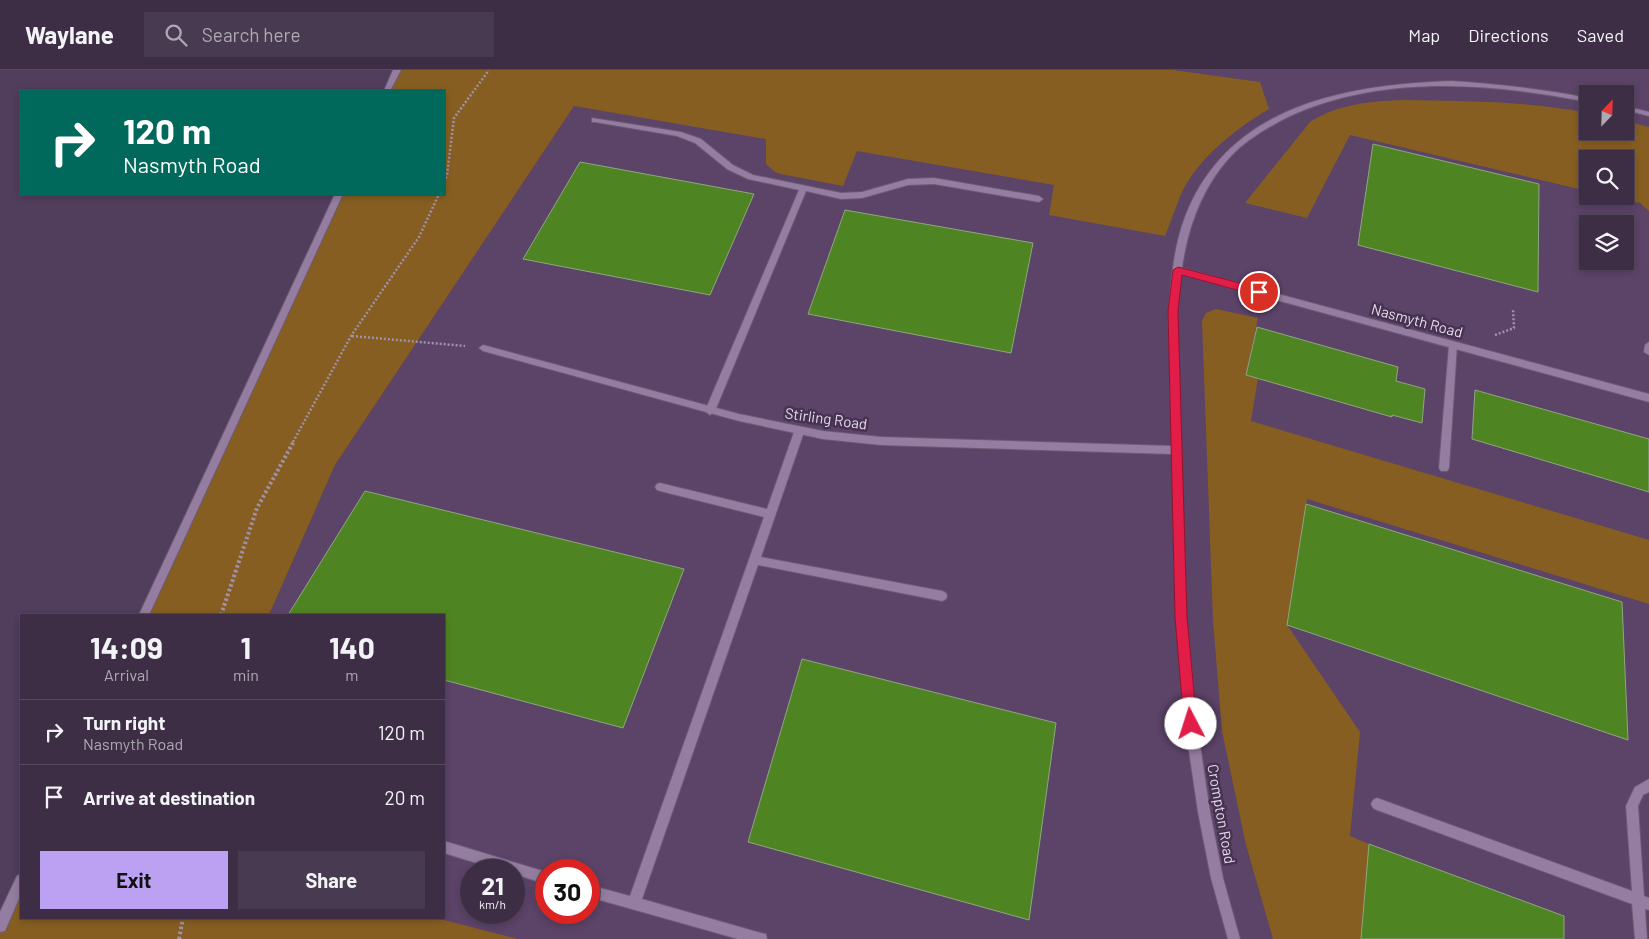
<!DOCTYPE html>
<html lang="en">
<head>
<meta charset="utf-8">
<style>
	:root { --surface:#3d2e45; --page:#483a50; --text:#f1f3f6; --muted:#ada8b3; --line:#564a5e; --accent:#bca0f2 }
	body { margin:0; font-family:Barlow,sans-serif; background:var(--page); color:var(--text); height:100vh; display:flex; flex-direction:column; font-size:19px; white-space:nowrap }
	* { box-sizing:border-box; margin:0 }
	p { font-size:16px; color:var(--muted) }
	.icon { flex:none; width:28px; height:28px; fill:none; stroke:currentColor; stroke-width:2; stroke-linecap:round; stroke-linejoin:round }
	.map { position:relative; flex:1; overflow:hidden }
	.details { position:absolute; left:20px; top:544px; width:425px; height:305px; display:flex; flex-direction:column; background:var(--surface); border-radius:0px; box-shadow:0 2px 8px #0003,0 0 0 1px var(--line) }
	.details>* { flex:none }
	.guide { position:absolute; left:20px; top:20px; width:425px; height:105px; border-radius:0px; box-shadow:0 2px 8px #0003,0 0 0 1px var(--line); background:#00695c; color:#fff; overflow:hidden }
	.needle { width:32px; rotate:23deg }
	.tools { position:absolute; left:1579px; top:15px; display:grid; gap:10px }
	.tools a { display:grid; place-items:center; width:55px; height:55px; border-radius:0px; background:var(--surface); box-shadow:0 2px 8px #0003,0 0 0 1px var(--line); font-size:25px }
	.speed { position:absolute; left:460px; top:789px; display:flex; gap:10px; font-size:25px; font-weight:700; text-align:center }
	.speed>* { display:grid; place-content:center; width:65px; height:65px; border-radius:50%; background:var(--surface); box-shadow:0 2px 8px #0003,0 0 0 1px var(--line); line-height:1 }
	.speed small { font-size:12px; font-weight:400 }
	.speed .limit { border:8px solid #d22; background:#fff; color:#111 }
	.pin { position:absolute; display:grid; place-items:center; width:42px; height:42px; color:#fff; margin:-21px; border:2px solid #fff; border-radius:50%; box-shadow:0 1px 5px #0007 }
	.me { position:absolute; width:55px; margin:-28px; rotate:355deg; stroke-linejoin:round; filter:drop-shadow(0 0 4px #0008) }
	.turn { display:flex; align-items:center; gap:18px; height:105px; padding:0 20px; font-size:22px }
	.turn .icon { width:65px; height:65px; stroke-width:2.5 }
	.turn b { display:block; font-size:35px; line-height:42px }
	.eta { display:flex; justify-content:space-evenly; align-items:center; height:85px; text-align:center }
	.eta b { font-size:30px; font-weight:700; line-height:35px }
	.button { display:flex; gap:10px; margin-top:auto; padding:10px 20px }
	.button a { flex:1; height:58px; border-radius:0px; background:var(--accent); color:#111; font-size:20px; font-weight:700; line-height:58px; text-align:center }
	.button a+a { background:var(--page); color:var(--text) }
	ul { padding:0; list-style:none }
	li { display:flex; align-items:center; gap:15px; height:65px; padding:0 20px; border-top:1px solid var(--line) }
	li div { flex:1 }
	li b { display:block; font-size:19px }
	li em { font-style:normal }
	header { display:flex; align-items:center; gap:30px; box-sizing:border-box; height:70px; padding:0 25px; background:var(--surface); border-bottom:1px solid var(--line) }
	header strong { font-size:24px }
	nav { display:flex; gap:28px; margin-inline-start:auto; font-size:18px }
	.search { width:350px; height:45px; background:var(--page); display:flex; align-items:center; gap:12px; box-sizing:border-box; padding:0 18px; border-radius:0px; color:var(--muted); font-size:19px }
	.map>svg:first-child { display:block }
</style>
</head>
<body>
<header>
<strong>Waylane</strong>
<div class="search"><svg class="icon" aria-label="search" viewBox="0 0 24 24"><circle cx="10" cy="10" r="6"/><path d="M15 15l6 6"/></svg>Search here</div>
<nav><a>Map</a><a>Directions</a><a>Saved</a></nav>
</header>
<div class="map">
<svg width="1649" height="869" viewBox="0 0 1649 869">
	<rect width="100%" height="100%" fill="#513d5c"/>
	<!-- built -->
	<path fill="#5c4368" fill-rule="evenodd" d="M580 0H1649V869H177L175 848H444V545H269L335 395 574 36ZM1588 24H1625V61H1588ZM1588 89H1625V126H1588ZM1588 154H1625V191H1588ZM471 800H514V842H471ZM546 800H589V842H546Z"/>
	<!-- green -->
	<path fill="#865e22" d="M397 0H1173L1260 12 1269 39C1236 59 1200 86 1182 122 1176 136 1171 152 1165 166L1049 145 1054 115 857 81 843 116 781 104 775 102 766 94V69L574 36 335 395 269 545H144L339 124H444V21H387Z
		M1404 30C1465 31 1527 31 1587 43L1588 61H1625V51L1649 57V141L1640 133 1611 126H1625V89H1588L1587 121 1350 65 1307 148 1245 133 1310 52C1338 34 1371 31 1404 30Z
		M1216 239 1258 248 1246 304 1258 308 1251 351 1649 470V534L1307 429 1287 555 1360 662 1350 766 1369 774 1361 869H1273L1246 775 1222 661 1213 550 1202 251 1206 243Z
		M21 810V848H436L518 869H0V856Z"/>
	<!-- building -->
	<path fill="#4f8422" stroke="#8fa681" d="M1373 74 1539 114 1538 222 1358 175Z
		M580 92 754 124 710 225 523 189Z
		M845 140 1033 173 1011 283 808 244Z
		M1257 257 1398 297 1396 311 1425 319 1422 353 1392 345V347L1246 305Z
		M1475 320 1649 369V422L1472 369Z
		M365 421 684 499 623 658 444 610V545H288Z
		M1306 434 1622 532 1628 670 1287 555Z
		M802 589 1056 653 1029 850 748 772Z
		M1369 774 1564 846V869H1361Z"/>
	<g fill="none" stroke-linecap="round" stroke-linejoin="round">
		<!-- lane casing -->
		<g stroke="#6b5a74" stroke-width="2">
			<path id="lane" d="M393 0H401L390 21H384Z
				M592 48 681 62 701 69 733 95 753 105 841 123 862 122 908 109 934 108 1039 126 1043 129 1039 132 934 114 908 115 862 128 841 129 806 121 715 341 710 345 705 341 799 120 748 109 727 99 695 73 677 66 595 52H592Z
				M335 124H343L149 545H139Z
				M1453 272 1457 275 1449 398 1447 401H1441L1439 398 1449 275Z
				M1649 272V285L1644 282 1645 275Z
				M799 358 804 362 761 487 942 521 946 523 947 526 946 529 942 531 758 495 642 829 761 863 766 864 767 869H738L589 827V815L630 826 764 447 660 421 657 420 655 417 657 414 660 413 767 439 794 362Z
				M1649 709V722L1643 725 1638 736 1644 826 1649 828V840L1645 839 1647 869H1635L1632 834 1377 740 1373 738 1371 734 1373 730 1377 728 1632 821 1626 736 1635 717Z
				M444 771 546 802V814L514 804V800H499L444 783Z
				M21 804V824L5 861 0 862V842L17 806Z"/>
		</g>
		<!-- street casing -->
		<g stroke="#6b5a74" stroke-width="2">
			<path id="street" d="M1451 11C1497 14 1542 19 1588 28V32C1489 13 1384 4 1290 46 1270 56 1247 69 1231 86 1202 117 1188 157 1182 198L1649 324V332L1181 204 1177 241 1186 547 1197 654 1210 742 1223 808 1240 869H1228L1211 808 1198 742 1185 654 1176 547 1172 384 881 375 823 369 739 351 483 281 479 278 483 275 739 344 823 361 881 367 1172 376C1171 346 1170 315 1170 285 1169 270 1168 254 1169 240 1171 209 1174 176 1185 147 1228 35 1345 15 1451 11Z
				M1625 36 1649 42V46L1625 40Z"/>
		</g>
		<!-- path-far1 -->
		<path stroke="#a191aa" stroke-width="2.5" stroke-dasharray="2 2" stroke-linecap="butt" d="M444 112 447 105 454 48 489 0
			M1495 265 1514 258 1513 239
			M352 266 465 276
			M293 372 351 266 419 167 439 124"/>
		<!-- path -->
		<path stroke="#a191aa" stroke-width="4" stroke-dasharray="2.5 2.5" stroke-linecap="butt" d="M221 545 257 438 294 371
			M179 869 183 848"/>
		<!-- lane -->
		<use href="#lane" fill="#947da0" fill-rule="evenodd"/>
		<!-- street -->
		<use href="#street" fill="#947da0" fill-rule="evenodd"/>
	</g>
	<!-- route -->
	<path fill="#e11d48" stroke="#92132f" d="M1178 197 1259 218 1264 222 1259 226 1182 205 1178 241 1187 547 1197 654 1195 658 1191 660 1186 658 1184 654 1175 547 1168 241 1173 200Z"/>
	<g text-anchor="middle" stroke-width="5" stroke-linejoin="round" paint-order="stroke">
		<!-- street labels -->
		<g font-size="15" fill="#e5d9ec" stroke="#473251">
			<text transform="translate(1417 251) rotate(15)" y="5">Nasmyth Road</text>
			<text transform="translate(826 349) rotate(8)" y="5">Stirling Road</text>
			<text transform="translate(1221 744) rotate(80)" y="5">Crompton Road</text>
		</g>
	</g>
</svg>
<div class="tools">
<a><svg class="needle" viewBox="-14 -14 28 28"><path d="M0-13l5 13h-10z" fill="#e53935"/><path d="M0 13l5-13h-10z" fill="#ada8b3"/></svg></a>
<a><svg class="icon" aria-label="search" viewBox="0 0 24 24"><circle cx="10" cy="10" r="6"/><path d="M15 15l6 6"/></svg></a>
<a><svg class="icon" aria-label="layers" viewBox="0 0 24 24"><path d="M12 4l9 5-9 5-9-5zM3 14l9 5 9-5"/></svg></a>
</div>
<div class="speed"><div>21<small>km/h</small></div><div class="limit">30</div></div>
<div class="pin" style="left:1259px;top:222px;background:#d93025"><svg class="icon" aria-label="arrive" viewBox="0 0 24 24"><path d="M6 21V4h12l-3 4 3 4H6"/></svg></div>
<svg class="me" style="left:1191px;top:654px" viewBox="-20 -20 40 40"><circle r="19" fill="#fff"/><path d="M0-13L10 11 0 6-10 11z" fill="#e11d48"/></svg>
<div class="guide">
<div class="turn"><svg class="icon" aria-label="right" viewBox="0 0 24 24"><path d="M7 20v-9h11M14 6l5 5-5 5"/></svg><div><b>120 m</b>Nasmyth Road</div></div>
</div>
<section class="details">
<div class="eta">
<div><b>14:09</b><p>Arrival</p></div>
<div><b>1</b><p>min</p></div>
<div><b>140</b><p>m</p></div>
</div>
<ul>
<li><svg class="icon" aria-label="right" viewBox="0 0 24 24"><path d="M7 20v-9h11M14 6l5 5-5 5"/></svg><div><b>Turn right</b><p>Nasmyth Road</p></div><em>120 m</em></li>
<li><svg class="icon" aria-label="arrive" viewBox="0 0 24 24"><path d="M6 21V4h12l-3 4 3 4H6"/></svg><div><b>Arrive at destination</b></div><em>20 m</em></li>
</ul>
<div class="button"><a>Exit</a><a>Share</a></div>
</section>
</div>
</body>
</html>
